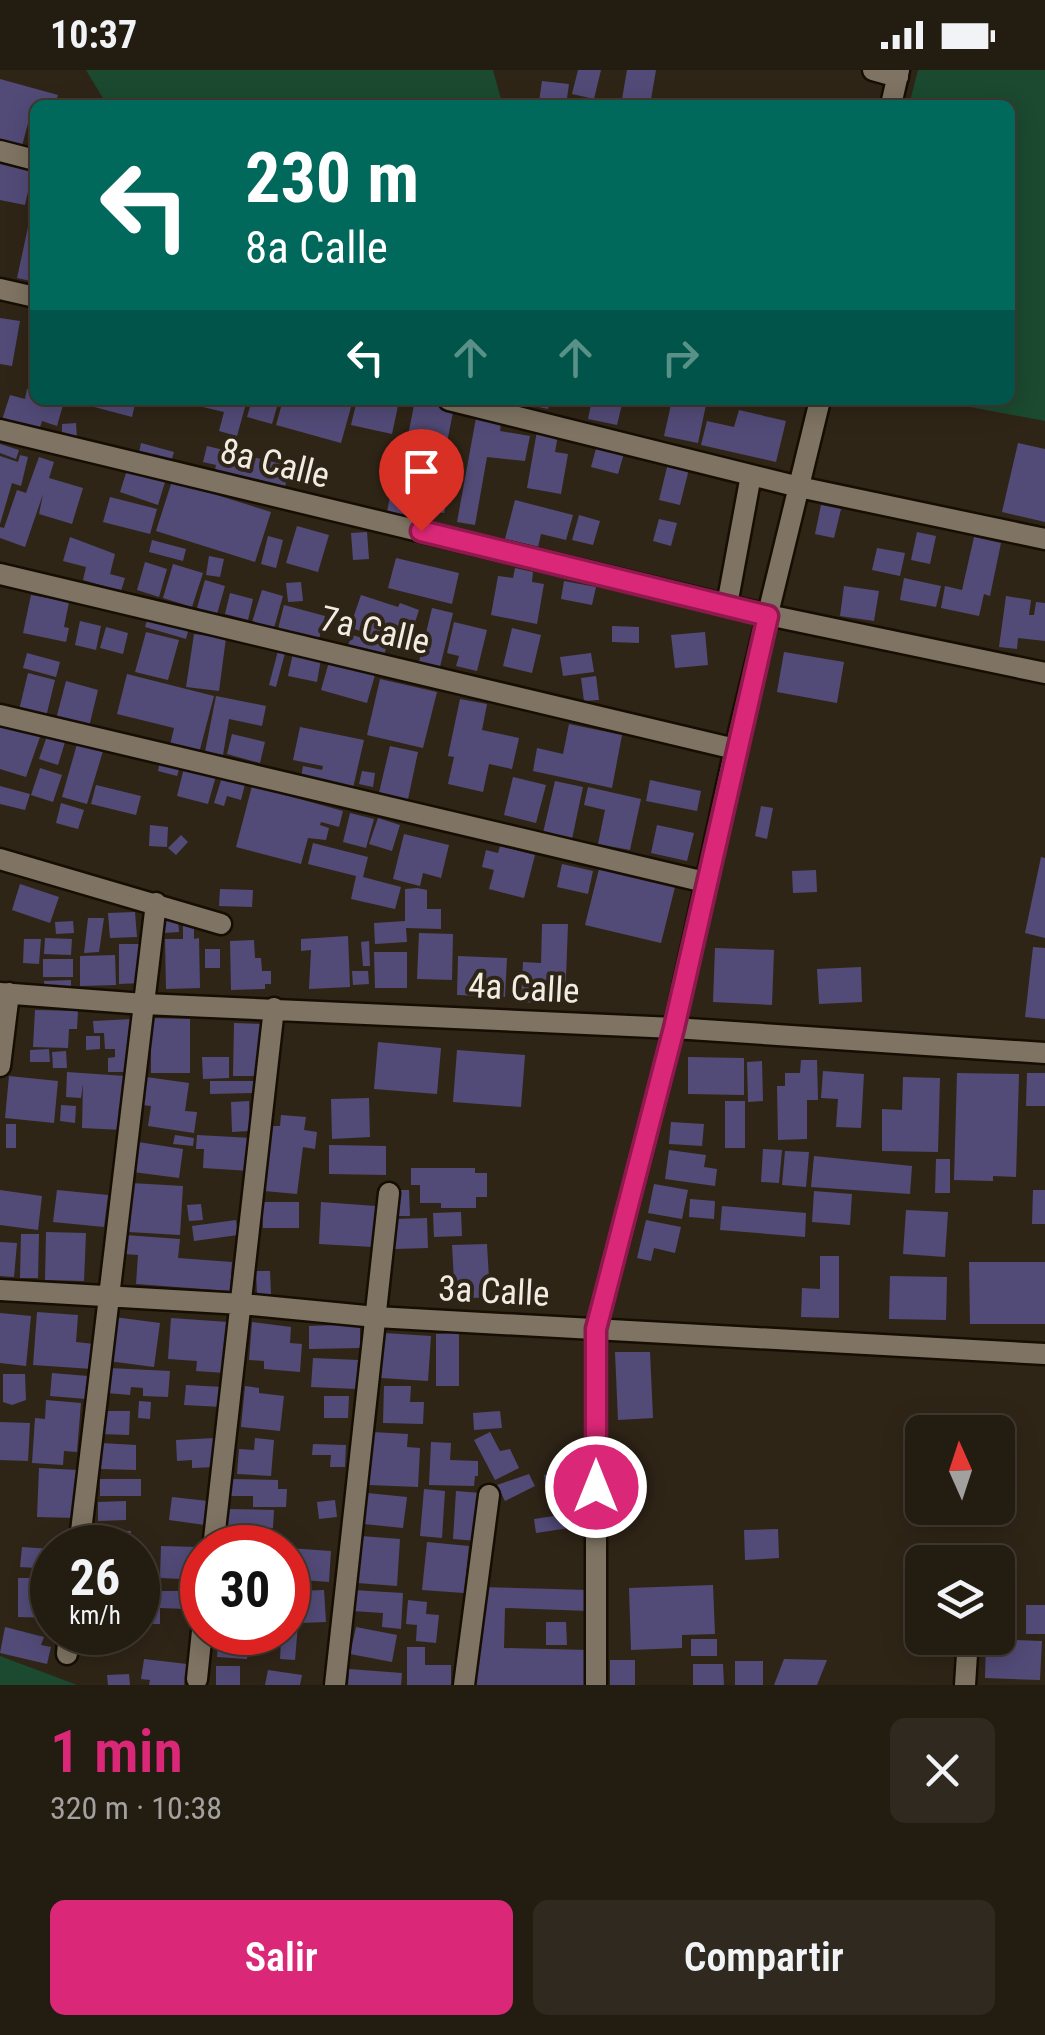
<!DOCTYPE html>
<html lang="es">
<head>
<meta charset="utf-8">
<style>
	:root { --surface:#231c11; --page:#2f291f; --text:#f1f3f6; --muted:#a3a19f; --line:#403a31; --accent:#db2777 }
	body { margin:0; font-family:"Roboto Condensed",sans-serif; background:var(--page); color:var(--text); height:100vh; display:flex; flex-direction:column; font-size:38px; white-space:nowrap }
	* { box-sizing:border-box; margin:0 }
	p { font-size:32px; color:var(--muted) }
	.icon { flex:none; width:55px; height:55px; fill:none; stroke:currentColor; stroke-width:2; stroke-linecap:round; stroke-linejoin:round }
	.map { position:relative; height:1615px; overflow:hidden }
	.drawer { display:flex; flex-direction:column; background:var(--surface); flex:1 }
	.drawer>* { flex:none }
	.hud { position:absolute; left:30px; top:30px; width:985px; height:305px; border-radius:15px; box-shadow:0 5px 25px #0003,0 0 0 2px var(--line); background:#00695c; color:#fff; overflow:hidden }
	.needle { width:65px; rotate:357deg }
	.tools { position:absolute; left:905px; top:1345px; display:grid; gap:20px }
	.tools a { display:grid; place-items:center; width:110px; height:110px; border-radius:15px; background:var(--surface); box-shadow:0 5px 25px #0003,0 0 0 2px var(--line); font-size:50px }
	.speed { position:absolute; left:30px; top:1455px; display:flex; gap:20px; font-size:50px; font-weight:700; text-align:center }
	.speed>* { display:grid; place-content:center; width:130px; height:130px; border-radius:50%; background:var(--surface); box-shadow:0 5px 25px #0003,0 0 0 2px var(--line); line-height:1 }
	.speed small { font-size:25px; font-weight:400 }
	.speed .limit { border:15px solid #d22; background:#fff; color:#111 }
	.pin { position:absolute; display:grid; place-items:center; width:85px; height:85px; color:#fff; margin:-102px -42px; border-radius:50% 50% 50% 0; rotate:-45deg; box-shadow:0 0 10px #0007 }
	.pin .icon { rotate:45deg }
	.me { position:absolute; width:110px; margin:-55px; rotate:0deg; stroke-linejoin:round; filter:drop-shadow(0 0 8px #0008) }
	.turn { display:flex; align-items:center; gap:35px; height:210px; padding:0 50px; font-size:45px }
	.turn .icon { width:130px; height:130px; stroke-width:2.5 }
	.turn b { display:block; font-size:70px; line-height:85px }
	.lanes { display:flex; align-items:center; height:95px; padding:0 50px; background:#0003; justify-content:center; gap:50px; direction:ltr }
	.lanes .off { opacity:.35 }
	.round { display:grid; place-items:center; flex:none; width:105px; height:105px; border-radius:15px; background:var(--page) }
	.head { display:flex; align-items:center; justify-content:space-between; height:170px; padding:0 50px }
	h1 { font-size:60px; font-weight:600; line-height:75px; color:var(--accent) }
	.action { display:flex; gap:20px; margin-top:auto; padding:20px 50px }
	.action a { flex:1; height:115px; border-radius:15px; background:var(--accent); color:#fff; font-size:40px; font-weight:600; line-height:115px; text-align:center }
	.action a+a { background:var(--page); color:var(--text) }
	.status { display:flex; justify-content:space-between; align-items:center; height:70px; padding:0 50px; background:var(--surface); direction:ltr }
	.status svg { height:28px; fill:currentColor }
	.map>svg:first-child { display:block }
</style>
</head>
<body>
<div class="status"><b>10:37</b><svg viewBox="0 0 49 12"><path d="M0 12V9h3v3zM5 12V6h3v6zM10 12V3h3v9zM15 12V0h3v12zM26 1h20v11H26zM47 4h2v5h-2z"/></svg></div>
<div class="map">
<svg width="1045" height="1615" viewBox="0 0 1045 1615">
	<rect width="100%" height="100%" fill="#2f2517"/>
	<!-- green -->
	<path fill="#1b4a30" d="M86 0H493L502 33 107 35Z
		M918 0H1045V351L933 330H1010V35H909Z
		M0 1586 77 1615H0Z"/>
	<!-- building -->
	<path fill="#524b78" d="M578 0H601L594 29 572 24Z
		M627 0H656L650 35H621Z
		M0 9 58 25 55 35H35V43L31 42 22 76 0 70Z
		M542 11 569 14 566 35 539 32Z
		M0 88 34 95 25 135 0 130Z
		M33 134H35V212L17 208Z
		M0 248 20 251 12 296 0 294Z
		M27 319 35 322V330L63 335 57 356 42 351 38 364 1 353 10 325 25 329Z
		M68 330H136L132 347Z
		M205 330H247L237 366 219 361 224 342 203 337Z
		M252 330H279L272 354 247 347Z
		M283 330H353L341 373 276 355Z
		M357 330 399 331 392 364 351 355Z
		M415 330 454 337 442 398 403 391Z
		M520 330H550L548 339 520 333Z
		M592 330H623L617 355 588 349Z
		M672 330H707L698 373 664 366Z
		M739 340 786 351 776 392 701 375 707 351 734 357Z
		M476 348 501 353 500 361 530 366 525 391 487 387 475 455 457 452Z
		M76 353 77 369 62 370V354Z
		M537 361 558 365 555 382 568 384 561 424 527 418Z
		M141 373 174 382 171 392 139 383Z
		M1018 373 1045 379V452L1002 442Z
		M0 374 19 380 16 389 0 383Z
		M597 375 624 383 618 404 591 397Z
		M207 376 290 396 284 421 214 404 216 395 203 392Z
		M20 385 28 387 21 416 12 413 0 454V386L18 392Z
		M39 387 54 392 49 408 83 418 72 454 39 444 43 424 25 477 0 468V457L4 458 17 420 26 423Z
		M668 393 689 399 680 435 659 430Z
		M127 400 165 412 158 435 120 422Z
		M394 405 430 412 431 405 451 409 444 443 416 438 415 447 387 442Z
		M172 411 271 442 255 492 156 461Z
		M110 427 157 439 150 464 103 452Z
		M515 430 573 445 566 470 541 464 538 477 505 469Z
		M821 435 841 439 834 468 815 464Z
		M579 445 600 451 593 475 572 470Z
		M659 449 677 453 671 476 653 471Z
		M297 456 329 465 318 502 286 493Z
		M367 462 369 489 353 490 351 463Z
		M917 462 936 466 930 494 911 490Z
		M268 466 283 470 276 498 261 494Z
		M70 467 115 484 110 504 125 508 121 521 83 510 86 497 63 491Z
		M974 467 1001 473 990 526 984 524 979 546 941 538 945 516 962 520Z
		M152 470 186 479 183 491 149 482Z
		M877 478 905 483 900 506 872 500Z
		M209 486 224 489 220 507 206 505Z
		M396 488 459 503 452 534 388 518Z
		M145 492 167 499 159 527 137 520Z
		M173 494 203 503 192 537 163 528Z
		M515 498 533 502 532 512 544 514 537 554 491 545 498 506 513 508Z
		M904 508 941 516 936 537 900 530Z
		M205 510 225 516 217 544 197 538Z
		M564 511 596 517 592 535 561 529Z
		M301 512 303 531 288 532 286 513Z
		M844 516 879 521 874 551 840 546Z
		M262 520 283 526 274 558 252 552Z
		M230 523 253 529 248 550 225 544Z
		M31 525 69 532 64 557 69 558 66 572 23 563Z
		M361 525 398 537 400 533 419 540 406 580 350 557Z
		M1006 526 1031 530 1029 545H1034L1036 532 1045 533V571L1018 568 1017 579 999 577Z
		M284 535 325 546 319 569 278 559Z
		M432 538 453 543 440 597 419 592Z
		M148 547 189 558 186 569 145 557Z
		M80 551 101 556 96 580 75 575Z
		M454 552 487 560 477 601 456 596 459 586 447 583Z
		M612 556 639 557V573L612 572Z
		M106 557 128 563 123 584 100 578Z
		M512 558 541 565 532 603 503 596Z
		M146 562 179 570 168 610 135 602Z
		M705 562 708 595 675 598 671 565Z
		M194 564 226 568 219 621 186 617Z
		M352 565 387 575 383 589 347 578Z
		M278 581 285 583 276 617 269 615Z
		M784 582 844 592 837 633 777 622Z
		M27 583 60 592 56 607 23 598Z
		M293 583 321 589 317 612 288 606Z
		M591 583 594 602 563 606 560 587Z
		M329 592 375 605 367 633 321 620Z
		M28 603 55 610 46 647 19 640Z
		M127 604 214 626 199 683 170 675 174 658 117 644Z
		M596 606 599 630 584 631 581 608Z
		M380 609 437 622 423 678 367 665Z
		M66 611 98 620 89 657 56 649Z
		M216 626 266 636 262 656 229 649 223 685 205 682Z
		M460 629 487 634 482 660 519 668 512 699 489 694 483 722 448 714 454 687 448 686Z
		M0 654 40 667 26 707 0 699Z
		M569 654 622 665 612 718 533 701 537 678 563 684Z
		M300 657 364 670 353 718 301 707 303 696 322 700 323 696 293 690Z
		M232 664 265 672 260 693 227 684Z
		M47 666 65 672 58 695 39 689Z
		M77 674 103 681 87 734 62 727Z
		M390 676 418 682 407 734 378 727Z
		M160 690 180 696 177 706 158 701Z
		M40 698 62 705 53 732 31 725Z
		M184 698 216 706 208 734 177 726Z
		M362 701 375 703 373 717 359 714Z
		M222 707 245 714 241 730 227 726 224 736 214 733Z
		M513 707 546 715 536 753 504 745Z
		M650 710 701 721 697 741 646 731Z
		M555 711 583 717 572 769 543 763Z
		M96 715 141 726 136 745 91 734Z
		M0 716 30 724 25 740 0 734Z
		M252 716 343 741 339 757 321 752 320 755 329 758 326 770 308 768 301 794 236 777Z
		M588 717 641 729 630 780 598 774 605 740 584 735Z
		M61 733 84 740 78 759 56 753Z
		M761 736 773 738 767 769 755 766Z
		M350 743 374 749 366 778 343 772Z
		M378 748 400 755 392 781 369 774Z
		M150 755 168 757 167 777 149 776Z
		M657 755 694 763 687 791 651 783Z
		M404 764 449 775 441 808 423 803 420 816 393 809Z
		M181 765 188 772 176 785 168 778Z
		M313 773 368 787 363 807 401 817 395 839 351 829 356 806 308 794Z
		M500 776 535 785 524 828 489 819 494 800 482 797 486 780 498 783Z
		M1041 787 1045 788V868L1025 863Z
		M562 794 593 801 588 824 557 817Z
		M599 799 675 817 661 873 585 855Z
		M816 800 817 822 793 823 792 801Z
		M20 814 59 827 50 853 12 840Z
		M417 818 427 820V839H441V859L406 858 407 872 375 874 374 853 405 851V819Z
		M220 819 253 820 252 837 219 836Z
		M135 842 137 867 110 868 108 843Z
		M88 848H104L99 882 84 883Z
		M178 850 179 862 164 863V851Z
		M73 851 74 863 56 864 55 852Z
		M542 854H568L565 934 521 932 523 892 541 893Z
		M183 855H194V869L199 868 200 918 166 919 165 869H183Z
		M419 863 453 864 452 910 417 909Z
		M348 866 350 917 309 919 311 880 301 881V869Z
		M45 868 72 869 71 885 44 884Z
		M24 869H41L39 894 23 893Z
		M254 870 255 888H261L262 901H271V914H265V919L231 920 230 871Z
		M369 871 370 896H363L361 872Z
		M119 874H141L142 913 119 914Z
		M1033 877 1045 878V949L1025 947Z
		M715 878 774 880 772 935 713 932Z
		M205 879H220V898H205Z
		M374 882H407V918H375Z
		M115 885 116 915 80 916V886Z
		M458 886 507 888 505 927 457 925Z
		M43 889H73V907H43Z
		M861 897 862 932 819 934 817 899Z
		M352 901H368L369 914 353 915Z
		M71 910V920L45 921 44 911Z
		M35 940 78 941 77 959H69L68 978 33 977Z
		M151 948 190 949V1003H151Z
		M133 949 132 1002H108V988L115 987V979H105L104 963H94L93 951Z
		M234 953 264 954 263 1006H233Z
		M86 966H100V979L86 980Z
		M378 972 441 978 437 1024 374 1019Z
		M49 979 50 992H30V980Z
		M457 980 525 985 521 1037 453 1032Z
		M66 981 67 998H53L52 982Z
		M202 987H229V1008L203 1009Z
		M688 987 744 988V1025L688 1024Z
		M801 990H817L818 1030H807V1069L778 1070 777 1016H785V1003H800Z
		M762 991 763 1031 748 1032 747 992Z
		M823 1001 864 1004 861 1058 836 1057 838 1029 821 1028Z
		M67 1002 125 1006 123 1060 82 1058 83 1014 81 1028 66 1027Z
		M957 1003 1019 1004 1016 1107 993 1106V1111L954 1110Z
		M1027 1003H1045V1036H1026Z
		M9 1006 58 1011 54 1053 5 1048Z
		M146 1007 189 1013 185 1041 197 1042 194 1063 148 1056 151 1036 142 1035Z
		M903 1007 940 1008 938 1082 882 1081V1039L902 1040Z
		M210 1011H253V1023L210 1024Z
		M369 1028 370 1067 332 1069 331 1029Z
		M249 1031 250 1061 232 1062 231 1032Z
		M725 1031H745V1078H725Z
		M61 1035 76 1036 75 1053 60 1051Z
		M281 1045 306 1047 304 1060 317 1062 315 1079 303 1077 297 1124 264 1121 271 1056H280Z
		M671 1052 704 1054 702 1076 669 1074Z
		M6 1054H16V1078H6Z
		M175 1065 194 1068 193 1076 173 1074Z
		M197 1065 252 1068 250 1101 203 1098 204 1079H196Z
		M138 1072 183 1079 179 1108 133 1102Z
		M329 1075 386 1076V1105L329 1104Z
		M763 1079 782 1080 779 1113 761 1112Z
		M669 1080 706 1085 704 1097 717 1099 715 1116 665 1109Z
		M785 1081 809 1082 806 1117 782 1115Z
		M814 1086 912 1096 910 1124 811 1117Z
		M936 1089H950V1123H935Z
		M411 1098H475V1103H487V1127H476V1138H441V1133H420V1115H411Z
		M131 1113 183 1116 180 1165 128 1162Z
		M654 1114 688 1120 682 1149 648 1143Z
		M0 1120 42 1126 38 1160 0 1155Z
		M57 1120 108 1125 104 1157 53 1152Z
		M398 1120H409L410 1146H399Z
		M1033 1120H1045V1154H1032Z
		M814 1121 852 1124 850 1155 812 1152Z
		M690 1129 715 1131 714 1149 689 1147Z
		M262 1132H299V1158H263Z
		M321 1132 376 1136 373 1177 319 1174Z
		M201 1134 203 1150 189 1151 187 1135Z
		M722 1136 806 1143 805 1167 720 1160Z
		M906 1140 948 1142 945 1187 903 1184Z
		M461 1142 462 1166 434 1167 433 1143Z
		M427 1148 428 1178 395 1179 394 1149Z
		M236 1150 238 1165 194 1171 192 1156Z
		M646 1150 681 1157 675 1183 654 1178 651 1191 637 1188Z
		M46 1162 86 1163 84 1211 45 1210Z
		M21 1164H39L38 1208H20Z
		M125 1165 180 1169 178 1188 232 1192 230 1221 136 1214 138 1185 124 1184Z
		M0 1172 17 1173 14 1207 0 1206Z
		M487 1174 490 1227 455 1229 452 1175Z
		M820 1186H839V1248L801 1247 802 1218 820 1219Z
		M969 1192H1045V1254H970Z
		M256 1201H270L271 1224H257Z
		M890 1206 947 1207 946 1250 889 1249Z
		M37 1242 78 1245 76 1272 94 1274 92 1299 33 1295Z
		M0 1243 31 1246 26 1296 0 1293Z
		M114 1247 160 1253 154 1297 108 1291Z
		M171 1248 228 1252 225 1303 196 1301 197 1291 168 1289Z
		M252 1252 291 1257 290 1273 302 1274 300 1302 264 1299V1291L249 1290Z
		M360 1254V1278L309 1279V1256Z
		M384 1263 431 1266 428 1311 381 1308Z
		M459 1263V1316H436V1264Z
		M615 1282H650L653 1348 618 1350Z
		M313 1288 358 1290 356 1319 311 1317Z
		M109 1298 170 1301 168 1327 143 1326V1318L131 1317 130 1325 107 1323Z
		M52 1303 88 1306 86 1329 50 1326Z
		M3 1304H25L26 1330 12 1335 3 1332Z
		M186 1315 223 1317 222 1337 184 1335Z
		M245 1316 259 1318V1323L284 1326 280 1361 241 1357Z
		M384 1316H411L410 1332H424L423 1354 383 1353Z
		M324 1326H349L348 1348H324Z
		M46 1330 81 1333 77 1382 64 1381 63 1395 32 1393 35 1348 45 1349Z
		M139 1331 151 1332 150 1349 138 1348Z
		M101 1341H130L129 1365 100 1364Z
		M500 1341 502 1358 474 1360 473 1343Z
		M0 1352 30 1353 28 1391 0 1390Z
		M372 1362 408 1364 407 1377 420 1378 418 1417 369 1415Z
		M490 1362 500 1381 510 1379 519 1398 495 1410 474 1370Z
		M214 1368 216 1397 192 1398V1390L177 1391 176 1370Z
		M255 1368 274 1370 271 1406 237 1404 239 1379 254 1380Z
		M431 1372 451 1373 450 1390 478 1391V1406H475L474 1416 429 1415Z
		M101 1373 136 1375V1400L100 1399Z
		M313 1374 346 1375 345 1397H330L331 1385H312Z
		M576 1383 580 1436 566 1437 562 1384Z
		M39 1398 78 1400 77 1448 37 1447Z
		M558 1403 562 1437 549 1439 544 1405Z
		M529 1404 535 1416 505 1431 497 1415Z
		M100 1409H141V1426H100Z
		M231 1409 278 1410V1419H287L286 1437H253V1426H230Z
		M424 1419 445 1421 442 1468 420 1466Z
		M456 1421 481 1423 478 1471 453 1469Z
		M367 1423 407 1427 403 1458 364 1454Z
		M172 1427 208 1431 205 1455 169 1450Z
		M335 1430 337 1447 319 1449 317 1432Z
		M126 1431V1450L98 1451V1432Z
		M227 1439 274 1440 273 1458 227 1457Z
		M580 1442 582 1456 536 1463 534 1449Z
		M95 1459 131 1461 130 1478H95Z
		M778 1459 779 1488 745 1490 744 1460Z
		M225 1460 281 1463 280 1478H224Z
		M361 1466 400 1469 397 1516 357 1513Z
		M427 1472 469 1476 464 1523 422 1520Z
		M161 1476 199 1477 198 1497 183 1496 182 1509 160 1508Z
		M22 1477 52 1479V1499L20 1497Z
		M289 1478 331 1481 329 1512 288 1509Z
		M138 1483H150V1506H138Z
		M1011 1506 1012 1532 998 1533V1507Z
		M18 1508H52V1548L18 1547Z
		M713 1515 715 1564 682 1565V1578L631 1580 629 1518Z
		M478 1517 589 1520V1541L505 1538 504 1578 589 1580 588 1615H476Z
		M324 1520 326 1552 301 1553 299 1521Z
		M353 1520 403 1523 401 1559 382 1557 383 1543 352 1541Z
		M141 1521H185V1539L160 1538V1554H142Z
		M408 1530 427 1532 426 1544 439 1545 436 1573 416 1571 417 1555 406 1554Z
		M1026 1535H1045V1564H1026Z
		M546 1552H566L567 1575H546Z
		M288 1554 298 1555 295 1590 280 1589 281 1571 272 1570 273 1562H288Z
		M5 1557 44 1567 41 1575 51 1577 47 1594 0 1583Z
		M356 1557 397 1565 392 1592 350 1584Z
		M691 1569H717V1586H691Z
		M986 1569 1042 1571 1040 1610 985 1608Z
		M218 1572 248 1574 247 1589 217 1587Z
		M407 1577H425V1595H451V1615H407Z
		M144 1589 187 1594 184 1615H149L150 1610 141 1609Z
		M784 1589 827 1590 817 1615H774Z
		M610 1590H635V1615H610Z
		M735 1591H763V1615H735Z
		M693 1594H723L724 1615H693Z
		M216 1596H240V1615H216Z
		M349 1599 402 1603 401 1615H348Z
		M268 1600 302 1605 300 1615H265Z
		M129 1604 130 1615H108L107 1605Z"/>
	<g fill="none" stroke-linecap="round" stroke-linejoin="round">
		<!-- minor casing -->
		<g stroke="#170e03" stroke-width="25">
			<path id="minor" d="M873 0 898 7
				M891 35 899 0
				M0 81 35 90
				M0 219 35 227
				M449 330 799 417 1045 469
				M0 360 768 545 1045 603
				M0 504 735 679
				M727 535 751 405
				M0 645 705 812
				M0 789 221 854
				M0 923 144 934 674 958 1045 983
				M0 996 9 923
				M0 1220 242 1234 376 1247 1045 1284
				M79 1478 156 833
				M213 1478 274 938
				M67 1584 69 1562
				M197 1609 202 1561
				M335 1615 389 1123
				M464 1615 489 1425
				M596 1615V1259L674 958 735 679 820 330
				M965 1615 967 1584"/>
		</g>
		<!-- minor -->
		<use href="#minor" stroke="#7f7463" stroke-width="20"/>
	</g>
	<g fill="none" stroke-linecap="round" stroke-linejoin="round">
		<!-- route casing -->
		<g stroke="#8e194d" stroke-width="25">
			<path id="route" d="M421 461 768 546 674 958 596 1259V1417"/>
		</g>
		<!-- route -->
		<use href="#route" stroke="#db2777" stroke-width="18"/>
	</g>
	<g text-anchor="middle" stroke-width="8" stroke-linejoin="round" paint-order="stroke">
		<!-- street labels -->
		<g font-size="35" fill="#f2ece3" stroke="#2f2517">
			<text transform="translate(275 393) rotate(14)" y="12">8a Calle</text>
			<text transform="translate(375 560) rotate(13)" y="12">7a Calle</text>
			<text transform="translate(524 918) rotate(3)" y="12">4a Calle</text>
			<text transform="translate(494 1221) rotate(3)" y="12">3a Calle</text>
		</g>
	</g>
</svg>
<div class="tools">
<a><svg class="needle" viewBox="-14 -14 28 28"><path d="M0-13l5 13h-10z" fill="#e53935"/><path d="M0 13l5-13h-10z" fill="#a3a19f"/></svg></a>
<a><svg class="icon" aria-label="layers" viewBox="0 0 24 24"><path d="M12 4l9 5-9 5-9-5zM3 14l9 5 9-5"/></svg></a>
</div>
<div class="speed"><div>26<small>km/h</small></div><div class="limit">30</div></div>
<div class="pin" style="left:421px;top:461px;background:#d93025"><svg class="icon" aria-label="arrive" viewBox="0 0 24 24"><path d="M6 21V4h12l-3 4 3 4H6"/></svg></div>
<svg class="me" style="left:596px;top:1417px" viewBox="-20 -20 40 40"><circle r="17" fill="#db2777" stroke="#fff" stroke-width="3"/><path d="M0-11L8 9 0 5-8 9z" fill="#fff"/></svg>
<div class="hud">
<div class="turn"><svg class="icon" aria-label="left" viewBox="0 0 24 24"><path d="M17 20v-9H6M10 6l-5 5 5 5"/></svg><div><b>230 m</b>8a Calle</div></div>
<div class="lanes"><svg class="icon" aria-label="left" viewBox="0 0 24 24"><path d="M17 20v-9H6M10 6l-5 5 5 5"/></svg><svg class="icon off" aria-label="ahead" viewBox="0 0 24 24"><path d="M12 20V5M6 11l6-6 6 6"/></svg><svg class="icon off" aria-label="ahead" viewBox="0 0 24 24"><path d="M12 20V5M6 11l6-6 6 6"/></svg><svg class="icon off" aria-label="right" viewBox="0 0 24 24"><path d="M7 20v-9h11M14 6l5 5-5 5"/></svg></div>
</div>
</div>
<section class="drawer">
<div class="head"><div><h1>1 min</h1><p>320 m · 10:38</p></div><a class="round"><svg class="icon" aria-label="close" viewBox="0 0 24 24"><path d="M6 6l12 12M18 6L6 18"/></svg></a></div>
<div class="action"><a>Salir</a><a>Compartir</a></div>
</section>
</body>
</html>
